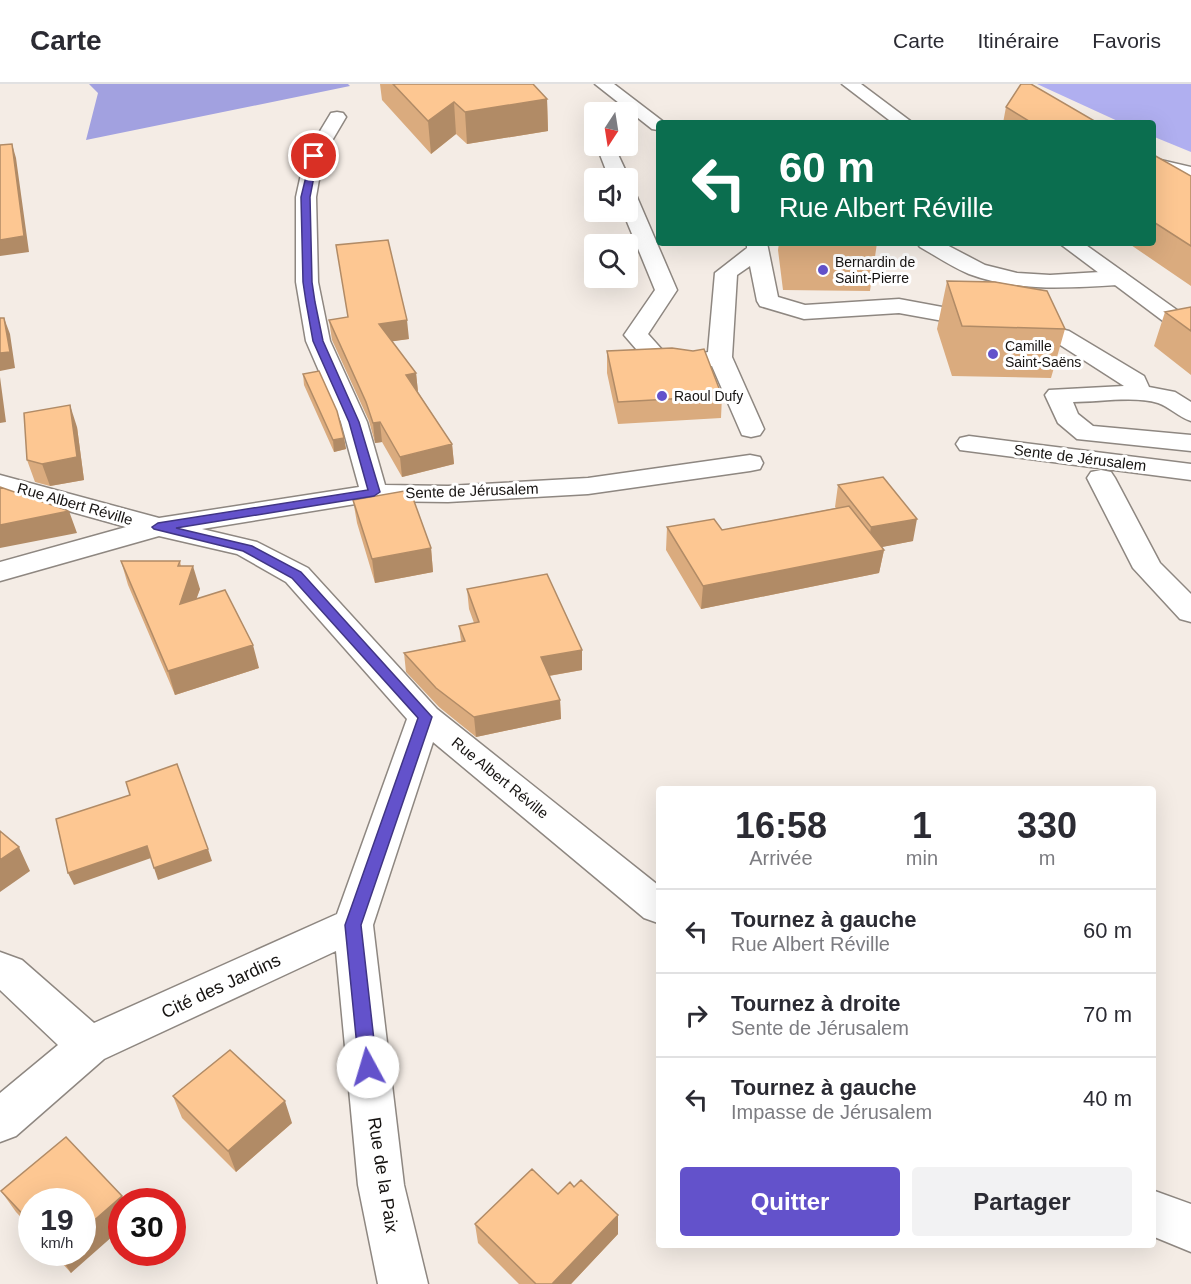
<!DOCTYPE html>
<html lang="fr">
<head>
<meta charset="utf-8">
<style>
	:root { --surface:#fff; --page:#f2f2f3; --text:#2b2b33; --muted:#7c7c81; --line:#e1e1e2; --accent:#6352cb }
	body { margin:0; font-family:Arial,sans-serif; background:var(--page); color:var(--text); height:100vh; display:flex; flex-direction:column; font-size:22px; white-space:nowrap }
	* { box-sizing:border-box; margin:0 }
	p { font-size:20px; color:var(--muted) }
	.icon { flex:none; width:33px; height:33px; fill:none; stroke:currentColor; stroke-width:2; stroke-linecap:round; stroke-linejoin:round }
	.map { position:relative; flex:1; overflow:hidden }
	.side { position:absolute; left:656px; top:702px; width:500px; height:462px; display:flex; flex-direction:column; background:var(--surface); border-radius:6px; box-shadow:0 6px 24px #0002 }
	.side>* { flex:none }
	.top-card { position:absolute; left:656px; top:36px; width:500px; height:126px; border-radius:6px; box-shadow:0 6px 24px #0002; background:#0b6e4f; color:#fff; overflow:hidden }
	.needle { width:39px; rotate:192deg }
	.buttons { position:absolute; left:584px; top:18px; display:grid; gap:12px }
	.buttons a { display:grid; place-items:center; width:54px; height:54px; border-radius:6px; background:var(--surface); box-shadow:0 6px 24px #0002; font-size:30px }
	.speed { position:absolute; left:18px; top:1104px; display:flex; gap:12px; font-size:30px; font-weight:700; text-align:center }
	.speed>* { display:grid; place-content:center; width:78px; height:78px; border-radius:50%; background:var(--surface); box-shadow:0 6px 24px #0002; line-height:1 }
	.speed small { font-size:15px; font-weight:400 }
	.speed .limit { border:9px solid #d22; background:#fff; color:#111 }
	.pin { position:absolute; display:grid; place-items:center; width:51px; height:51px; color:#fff; margin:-26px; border:3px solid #fff; border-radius:50%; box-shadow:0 2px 6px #0007 }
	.me { position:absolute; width:66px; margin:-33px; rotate:354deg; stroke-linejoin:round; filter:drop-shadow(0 0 4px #0008) }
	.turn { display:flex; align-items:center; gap:21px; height:126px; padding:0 24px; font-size:27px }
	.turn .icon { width:78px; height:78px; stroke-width:2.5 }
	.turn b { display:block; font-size:42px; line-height:51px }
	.eta { display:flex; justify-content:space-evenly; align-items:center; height:102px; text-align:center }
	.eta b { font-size:36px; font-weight:800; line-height:42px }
	.primary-button { display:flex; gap:12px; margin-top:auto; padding:12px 24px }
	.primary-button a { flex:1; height:69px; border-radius:6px; background:var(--accent); color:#fff; font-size:24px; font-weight:800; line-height:69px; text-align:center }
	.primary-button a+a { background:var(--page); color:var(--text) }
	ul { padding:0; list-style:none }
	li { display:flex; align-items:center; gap:18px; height:84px; padding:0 24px; border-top:2px solid var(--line) }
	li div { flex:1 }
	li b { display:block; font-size:22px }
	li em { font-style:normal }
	header { display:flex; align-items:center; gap:36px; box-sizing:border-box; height:84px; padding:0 30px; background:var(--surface); border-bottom:2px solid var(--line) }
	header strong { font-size:28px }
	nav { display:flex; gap:33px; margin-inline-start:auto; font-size:21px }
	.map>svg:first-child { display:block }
</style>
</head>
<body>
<header>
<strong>Carte</strong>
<nav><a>Carte</a><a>Itinéraire</a><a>Favoris</a></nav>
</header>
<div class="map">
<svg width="1191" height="1200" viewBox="0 0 1191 1200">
	<rect width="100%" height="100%" fill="#f4ece5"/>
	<!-- forest -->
	<path fill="#a2a1e0" d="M89 0H348L350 2 86 56 98 9Z"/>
	<!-- water -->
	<path fill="#b0aff0" d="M1037 0H1191V68L1152 52V39H1122Z"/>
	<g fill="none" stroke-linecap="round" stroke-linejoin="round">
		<!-- minor casing -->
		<g stroke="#8e8781" stroke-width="3">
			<path id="minor" d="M595 0H614L665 39H658V46L652 45Z
				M337 28 343 29 346 33 323 72 316 113 318 198 330 257 367 338 385 401 448 402 588 394 750 371 760 373 763 379 760 385 750 387 588 410 448 418 374 417 202 445 257 458 308 484 437 625 658 801V839L644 834 433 658 373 841 404 1101 428 1200H378L358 1101 336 867 104 975 16 1052 0 1058V1009L58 961 0 906V868L22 876 94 939 337 830 407 635 286 498 237 470 159 452 0 497V478L126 443 0 408V391L159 434 359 403 341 338 306 257 296 198V113L305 72 331 29Z
				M608 62 615 64 629 94 627 96 609 94 599 68 601 64Z
				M1152 74 1191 83V95L1152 86Z
				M627 107 634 109 637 113 677 206 648 250 665 269 691 272 708 268 715 189 747 164V159H767L778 213 805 221 899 215 1061 245 1069 247 1144 292 1149 303 1175 308 1191 318V337C1178 333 1170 323 1158 319 1135 312 1098 318 1073 318L1078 330 1093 342 1191 351V367L1077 355 1058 339 1045 311 1049 306 1124 302 1054 257 899 229 804 235 760 222 757 217 750 182 737 191 732 273 764 345 760 351 751 353 742 351 712 282 691 286 649 280 624 251 655 206 623 128H627Z
				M917 159H943L985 181 1017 189 1050 191 1117 187 1125 189 1128 194 1125 199 1117 201C1068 204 1016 208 969 190 952 183 936 172 920 163Z
				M969 352 1191 380V396L960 366 956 360 960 354Z
				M1101 386 1111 388 1115 394 1160 479 1191 510V538L1180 535 1133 484 1087 394 1091 388Z
				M1152 1106 1191 1120V1168L1152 1152Z"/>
		</g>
		<!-- major casing -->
		<g stroke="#8e8781" stroke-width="3">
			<path id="major" d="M842 0H861L913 39H893Z
				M1059 159H1083L1191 236V254L1183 252Z"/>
		</g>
		<!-- minor -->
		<use href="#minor" fill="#fff" fill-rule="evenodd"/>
		<!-- major -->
		<use href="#major" fill="#fff" fill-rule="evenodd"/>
	</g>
	<!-- wall -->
	<path fill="#daab7e" d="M380 0H533L547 15 548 47 467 60 456 50 431 70 382 16Z
		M1006 23 1098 39H1003Z
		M1152 70 1191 92V202L1128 159H1152Z
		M779 159H877L870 207 783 206 778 166Z
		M947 197 1065 245 1051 294 952 292 937 245Z
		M1191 223V291L1154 262 1165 228Z
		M329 236 409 255 392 257 416 289 418 308 452 360 454 380 402 393 382 358 375 359 369 337 332 256Z
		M607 267 722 312 721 334 618 340 607 289Z
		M303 290 344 354 346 365 334 368 304 301Z
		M77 343 84 396 50 402 35 398 27 376Z
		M838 401 913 457 881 463 884 466 879 489 701 525 666 466 667 443 722 446 836 424 835 423Z
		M353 416 431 464 433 488 375 499 357 439Z
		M121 477H180L181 482 200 505 196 515 259 584 175 611 128 501Z
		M467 505 582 566V586L549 592 560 616 561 635 476 653 439 623 406 588 404 569 461 557 459 542 474 539 469 525Z
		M173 1012 292 1039 236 1088 182 1034Z
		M1 1107 122 1112 125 1118H122L71 1189 52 1168H82L32 1118V1145L16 1128Z
		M558 1110 618 1150 571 1200H519L478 1159 475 1140Z"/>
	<!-- shaded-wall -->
	<path fill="#b18b66" d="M547 15 548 47 467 60 465 28Z
		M454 18 456 50 431 70 428 37Z
		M12 60 16 74 29 168 0 172V156Z
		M4 234 10 250 15 284 0 287V269Z
		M407 236 409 255 381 259 379 240Z
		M416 289 418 308 406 291Z
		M0 293 6 338 0 339Z
		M70 321 77 343 84 396 50 402 42 380Z
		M380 338 382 358 375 359 373 339Z
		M344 354 346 365 334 368 333 356Z
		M452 360 454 380 402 393 400 373Z
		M69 427 77 449 0 464V441Z
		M917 435 913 457 867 466 871 443Z
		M431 464 433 488 375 499 372 475Z
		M884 466 879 489 701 525 703 502Z
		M193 482 200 505 186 544 180 520Z
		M253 561 259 584 175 611 168 587Z
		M582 566V586L542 593 541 573Z
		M560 616 561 635 476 653 474 633Z
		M147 762 151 774 74 801 68 789Z
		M19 763 30 787 0 808V776Z
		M208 765 212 777 158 796 154 784Z
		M285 1017 292 1039 236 1088 228 1067Z
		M122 1112 125 1118H122V1144L71 1189 58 1169 82 1168V1147Z
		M618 1131V1150L571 1200H552Z"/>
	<!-- building -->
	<path fill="#fdc792" stroke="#b18b66" stroke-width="1.5" d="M393 0H533L547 15 465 28 454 18 428 37Z
		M1021 0H1031L1098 39H1032L1006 23Z
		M12 60 24 152 0 156V61Z
		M1152 70 1191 92V162L1152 137Z
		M388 156 407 236 379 240 416 289 406 291 452 360 400 373 380 338 373 339 366 318 329 236 348 233 336 161Z
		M813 159H877V160Z
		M947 197 995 198 1047 207 1065 245 962 242Z
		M1191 223V247L1165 228Z
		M0 234H4L10 268 0 269Z
		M672 264 693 267 704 265 722 312 618 318 607 267Z
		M319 287 337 327 344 354 333 356 303 290Z
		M70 321 77 373 42 380 27 376 24 329Z
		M883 393 917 435 871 443 838 401Z
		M0 403 69 427 0 441Z
		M410 406 431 464 372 475 353 416Z
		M849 422 884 466 703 502 667 443 714 435 722 446Z
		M121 477H180L178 482H193L180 520 225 506 253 561 168 587Z
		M547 490 582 566 541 573 560 616 474 633 436 604 404 569 465 557 459 542 479 538 467 505Z
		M177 680 208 765 154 784 147 762 68 789 56 735 130 711 126 698Z
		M0 747 19 763 0 776Z
		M230 966 285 1017 228 1067 173 1012Z
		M66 1053 122 1112 82 1147V1118H32V1140L1 1107Z
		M532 1085 558 1110 570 1098 574 1103 581 1096 618 1131 552 1200H536L475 1140Z"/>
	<!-- route -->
	<path fill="#6352cb" stroke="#403584" stroke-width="1.5" d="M314 69 318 72 310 113 312 198 315 218 323 257 359 338 380 408 374 412 176 444 252 462 301 488 432 633 361 841 377 983 374 989 368 991 362 989 359 983 345 841 418 634 292 494 243 467 154 445 152 443 158 439 368 406 349 338 313 257 306 218 303 198 301 113 311 72Z"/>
	<!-- markers -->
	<g fill="#6352cb" stroke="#fff" stroke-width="2">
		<circle cx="823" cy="186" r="6"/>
		<circle cx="993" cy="270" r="6"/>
		<circle cx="662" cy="312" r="6"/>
	</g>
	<g text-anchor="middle" stroke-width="6" stroke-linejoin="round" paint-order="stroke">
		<!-- far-poi labels -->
		<g font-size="14" fill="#161311" stroke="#fff" text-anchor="start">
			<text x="835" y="183">Bernardin de<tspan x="835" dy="16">Saint-Pierre</tspan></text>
			<text x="1005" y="267">Camille<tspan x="1005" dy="16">Saint-Saëns</tspan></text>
			<text x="674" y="317">Raoul Dufy</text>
		</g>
		<!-- street labels -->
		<g font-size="15" fill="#161311" stroke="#fff">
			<text transform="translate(1080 374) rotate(7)" y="5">Sente de Jérusalem</text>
			<text transform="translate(472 407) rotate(-2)" y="5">Sente de Jérusalem</text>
			<text transform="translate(75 420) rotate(16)" y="5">Rue Albert Réville</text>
			<text transform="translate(500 694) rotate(39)" y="5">Rue Albert Réville</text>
		</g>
		<!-- near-street labels -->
		<g font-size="18" fill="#161311" stroke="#fff">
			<text transform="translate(221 902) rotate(-25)" y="6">Cité des Jardins</text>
			<text transform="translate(383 1091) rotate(81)" y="6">Rue de la Paix</text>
		</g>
	</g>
</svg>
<div class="buttons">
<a><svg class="needle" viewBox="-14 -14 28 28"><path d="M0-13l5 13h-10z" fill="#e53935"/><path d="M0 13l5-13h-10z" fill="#7c7c81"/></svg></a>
<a><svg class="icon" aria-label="sound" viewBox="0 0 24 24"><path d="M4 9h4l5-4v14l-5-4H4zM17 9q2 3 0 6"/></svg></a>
<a><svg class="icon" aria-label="search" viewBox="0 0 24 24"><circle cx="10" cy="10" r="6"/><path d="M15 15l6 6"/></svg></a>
</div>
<div class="speed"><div>19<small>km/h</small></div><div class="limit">30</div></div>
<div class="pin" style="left:314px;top:72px;background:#d93025"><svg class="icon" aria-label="arrive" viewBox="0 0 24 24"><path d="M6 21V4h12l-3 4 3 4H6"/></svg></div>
<svg class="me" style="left:368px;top:983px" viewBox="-20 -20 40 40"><circle r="19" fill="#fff"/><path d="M0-13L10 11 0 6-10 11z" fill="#6352cb"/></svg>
<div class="top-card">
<div class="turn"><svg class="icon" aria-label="left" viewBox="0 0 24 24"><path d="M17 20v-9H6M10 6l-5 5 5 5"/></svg><div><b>60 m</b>Rue Albert Réville</div></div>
</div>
<section class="side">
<div class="eta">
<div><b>16:58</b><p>Arrivée</p></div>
<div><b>1</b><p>min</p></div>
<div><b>330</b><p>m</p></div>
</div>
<ul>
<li><svg class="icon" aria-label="left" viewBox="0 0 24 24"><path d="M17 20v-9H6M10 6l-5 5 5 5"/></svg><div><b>Tournez à gauche</b><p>Rue Albert Réville</p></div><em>60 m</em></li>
<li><svg class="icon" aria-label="right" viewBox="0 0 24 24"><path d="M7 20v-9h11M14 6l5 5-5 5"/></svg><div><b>Tournez à droite</b><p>Sente de Jérusalem</p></div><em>70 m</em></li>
<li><svg class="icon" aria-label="left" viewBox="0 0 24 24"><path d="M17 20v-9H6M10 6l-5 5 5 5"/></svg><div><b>Tournez à gauche</b><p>Impasse de Jérusalem</p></div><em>40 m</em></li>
</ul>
<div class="primary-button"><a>Quitter</a><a>Partager</a></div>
</section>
</div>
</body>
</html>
